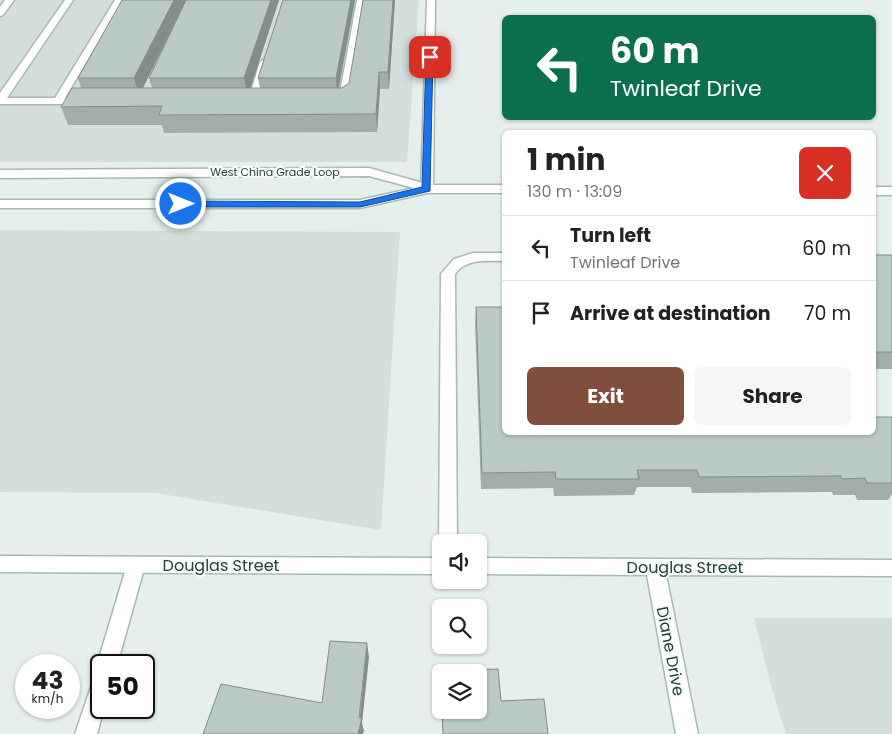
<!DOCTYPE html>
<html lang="en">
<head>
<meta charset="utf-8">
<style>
	:root { --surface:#fff; --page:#f6f6f6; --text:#222; --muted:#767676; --line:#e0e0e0; --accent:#804e3d }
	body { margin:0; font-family:Poppins,sans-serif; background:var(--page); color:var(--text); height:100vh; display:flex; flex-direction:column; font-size:19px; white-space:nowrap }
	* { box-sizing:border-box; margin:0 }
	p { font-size:16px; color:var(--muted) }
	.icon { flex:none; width:28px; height:28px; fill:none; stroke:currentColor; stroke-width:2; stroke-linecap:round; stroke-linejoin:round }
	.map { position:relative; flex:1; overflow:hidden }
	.drawer { position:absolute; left:502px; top:130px; width:374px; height:305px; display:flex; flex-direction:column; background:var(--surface); border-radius:8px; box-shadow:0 1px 4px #0004 }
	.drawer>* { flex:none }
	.guide { position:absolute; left:502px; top:15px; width:374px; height:105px; border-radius:8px; box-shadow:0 1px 4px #0004; background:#0b6e4f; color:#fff; overflow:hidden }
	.buttons { position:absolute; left:432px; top:534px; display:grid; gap:10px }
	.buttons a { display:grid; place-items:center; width:55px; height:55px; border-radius:8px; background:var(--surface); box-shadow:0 1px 4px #0004; font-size:25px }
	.speed { position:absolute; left:15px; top:654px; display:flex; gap:10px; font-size:25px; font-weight:700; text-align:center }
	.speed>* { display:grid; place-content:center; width:65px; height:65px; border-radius:50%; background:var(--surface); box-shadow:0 1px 4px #0004; line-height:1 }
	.speed small { font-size:12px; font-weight:400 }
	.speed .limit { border:2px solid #111; border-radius:8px; background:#fff; color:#111 }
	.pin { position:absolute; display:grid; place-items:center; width:42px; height:42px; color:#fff; margin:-21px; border-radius:10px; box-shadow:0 2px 8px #0006 }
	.me { position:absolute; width:55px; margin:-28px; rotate:90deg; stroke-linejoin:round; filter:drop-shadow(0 0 4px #0008) }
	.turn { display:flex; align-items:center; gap:18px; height:105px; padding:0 25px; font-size:22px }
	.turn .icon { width:65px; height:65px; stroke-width:2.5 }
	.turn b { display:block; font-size:35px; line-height:42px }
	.round { display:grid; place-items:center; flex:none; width:52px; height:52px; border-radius:8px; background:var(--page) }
	.summary { display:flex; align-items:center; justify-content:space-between; height:85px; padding:0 25px }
	h1 { font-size:30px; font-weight:700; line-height:38px }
	.button { display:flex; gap:10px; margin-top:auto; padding:10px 25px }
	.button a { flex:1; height:58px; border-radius:8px; background:var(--accent); color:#fff; font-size:20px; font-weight:700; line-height:58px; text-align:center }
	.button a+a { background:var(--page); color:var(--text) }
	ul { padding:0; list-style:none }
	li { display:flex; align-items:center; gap:15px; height:65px; padding:0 25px; border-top:1px solid var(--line) }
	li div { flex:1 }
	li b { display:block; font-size:19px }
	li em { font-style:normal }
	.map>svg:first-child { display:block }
</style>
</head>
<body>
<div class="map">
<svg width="892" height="734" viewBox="0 0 892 734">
	<rect width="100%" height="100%" fill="#e6efeb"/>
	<!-- built -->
	<path fill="#d4dfda" d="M0 0H419L407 162H0Z
		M0 230 400 232 381 530 156 493 0 492Z
		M754 618H892V734H786L771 686Z"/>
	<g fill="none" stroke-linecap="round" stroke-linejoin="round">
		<!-- lane casing -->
		<g stroke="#a8b8b2" stroke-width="3">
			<path id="lane" d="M5 0H14L3 15 0 16V7Z
				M65 0H73L7 98H55L115 0H123L65 98H84L89 101 84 104H0V93Z
				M357 0H365L349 101 348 103 340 104 335 101 339 98Z
				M265 59 270 62 258 101 253 104 249 103 248 101 260 62Z
				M473 253H505V261C488 261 466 258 455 274L457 542H441V547L439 542 441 274 454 259Z"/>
		</g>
		<!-- street casing -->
		<g stroke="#a8b8b2" stroke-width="3">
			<path id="street" d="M427 0H435L433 189 427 193 421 189Z
				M136 557 142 559 145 565 117 665H101V672L97 665 127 565 130 559Z
				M101 675V708H104L97 734H75L94 678Z"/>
		</g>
		<!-- secondary casing -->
		<g stroke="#a4bbb3" stroke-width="3">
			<path id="secondary" d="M369 168 430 185H505V193H427L360 208H0V200H360L414 188 369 176 0 178V170Z
				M874 187H892V195H874Z
				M0 556 441 558V574L0 572Z
				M479 558 892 560V576L666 575 698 734H676L647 575 479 574Z"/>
		</g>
		<!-- lane -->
		<use href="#lane" fill="#fff" fill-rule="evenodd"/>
		<!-- street -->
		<use href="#street" fill="#fff" fill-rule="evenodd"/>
		<!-- secondary -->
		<use href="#secondary" fill="#fff" fill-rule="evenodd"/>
	</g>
	<!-- wall -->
	<path fill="#a1aea9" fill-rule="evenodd" d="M122 0H279L250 88H260L258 78 355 0 339 88H342L349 83 363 0H395L389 89H380L377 132 164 133 162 125H68L61 107 81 88 78 78ZM177 18 149 78 152 88H143Z
		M874 255H892V369H874Z
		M476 307 505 432 892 417V494L888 500H857L855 495H833L832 492 692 493 691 487H637L634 495 554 496 553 488 481 489 475 324Z"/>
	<!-- shaded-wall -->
	<path fill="#838d89" d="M174 0H186L139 96 134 78Z
		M271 0H279L248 96 244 78Z
		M351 0H355L337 96 336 78Z
		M393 0H395L389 89 388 72Z
		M379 72 380 89 377 132 376 114Z
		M367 643 369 657 362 723 364 731 363 734H358Z"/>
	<!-- building -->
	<path fill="#bbcac4" stroke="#838d89" d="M122 0H174L134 78H78Z
		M186 0H271L244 78H149Z
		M283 0H351L336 78H258Z
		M363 0H393L388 72H379L376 114 159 115 162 106 61 107 72 88H342L349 83Z
		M874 255H892V352H874Z
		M476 307H505V432H874V417H892V483H867L865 478 842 479 841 476 699 477 697 470H637L639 479H556L555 472 482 473Z
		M330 641 367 643 359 718H362L358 734H203L221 684 322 703Z
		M498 669 501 701 544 699 548 734H443L442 710H479V672H441V689L440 671Z"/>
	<!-- route -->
	<path fill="#1a73e8" stroke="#114b97" d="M430 54 433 57 430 191 360 207H181L176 204 181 201 360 202 422 187 426 57Z"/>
	<g text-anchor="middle" stroke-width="4.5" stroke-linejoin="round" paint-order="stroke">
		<!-- far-street labels -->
		<g font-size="11" fill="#24423a" stroke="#f7fbf9">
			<text x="275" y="176">West China Grade Loop</text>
		</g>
		<!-- near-street labels -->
		<g font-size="16" fill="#24423a" stroke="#f7fbf9">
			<text x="221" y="571">Douglas Street</text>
			<text x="685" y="573">Douglas Street</text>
			<text transform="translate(671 651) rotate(79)" y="6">Diane Drive</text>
		</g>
	</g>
</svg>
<div class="buttons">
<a><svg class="icon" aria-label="sound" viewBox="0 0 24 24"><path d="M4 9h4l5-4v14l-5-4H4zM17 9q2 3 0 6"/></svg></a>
<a><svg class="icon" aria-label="search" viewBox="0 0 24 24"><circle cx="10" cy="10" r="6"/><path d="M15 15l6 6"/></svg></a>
<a><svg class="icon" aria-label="layers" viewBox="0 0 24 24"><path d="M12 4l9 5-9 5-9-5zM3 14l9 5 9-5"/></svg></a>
</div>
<div class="speed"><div>43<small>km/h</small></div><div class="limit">50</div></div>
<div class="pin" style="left:430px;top:57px;background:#d93025"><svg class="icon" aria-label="arrive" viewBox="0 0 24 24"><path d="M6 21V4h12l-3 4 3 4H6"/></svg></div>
<svg class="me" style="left:181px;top:204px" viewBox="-20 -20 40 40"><circle r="17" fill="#1a73e8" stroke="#fff" stroke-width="3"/><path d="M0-11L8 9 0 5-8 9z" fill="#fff"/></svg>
<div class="guide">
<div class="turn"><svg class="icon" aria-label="left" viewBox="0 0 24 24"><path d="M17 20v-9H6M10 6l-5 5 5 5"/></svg><div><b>60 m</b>Twinleaf Drive</div></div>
</div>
<section class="drawer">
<div class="summary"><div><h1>1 min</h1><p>130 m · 13:09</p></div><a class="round" style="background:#d93025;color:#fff"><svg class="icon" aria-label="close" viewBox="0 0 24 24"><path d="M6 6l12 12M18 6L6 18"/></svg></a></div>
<ul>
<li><svg class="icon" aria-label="left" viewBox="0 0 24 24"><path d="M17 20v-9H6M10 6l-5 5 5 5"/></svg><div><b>Turn left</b><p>Twinleaf Drive</p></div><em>60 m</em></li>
<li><svg class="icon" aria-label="arrive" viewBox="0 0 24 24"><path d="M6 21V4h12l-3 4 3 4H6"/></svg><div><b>Arrive at destination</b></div><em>70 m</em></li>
</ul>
<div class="button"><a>Exit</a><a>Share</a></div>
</section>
</div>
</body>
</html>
